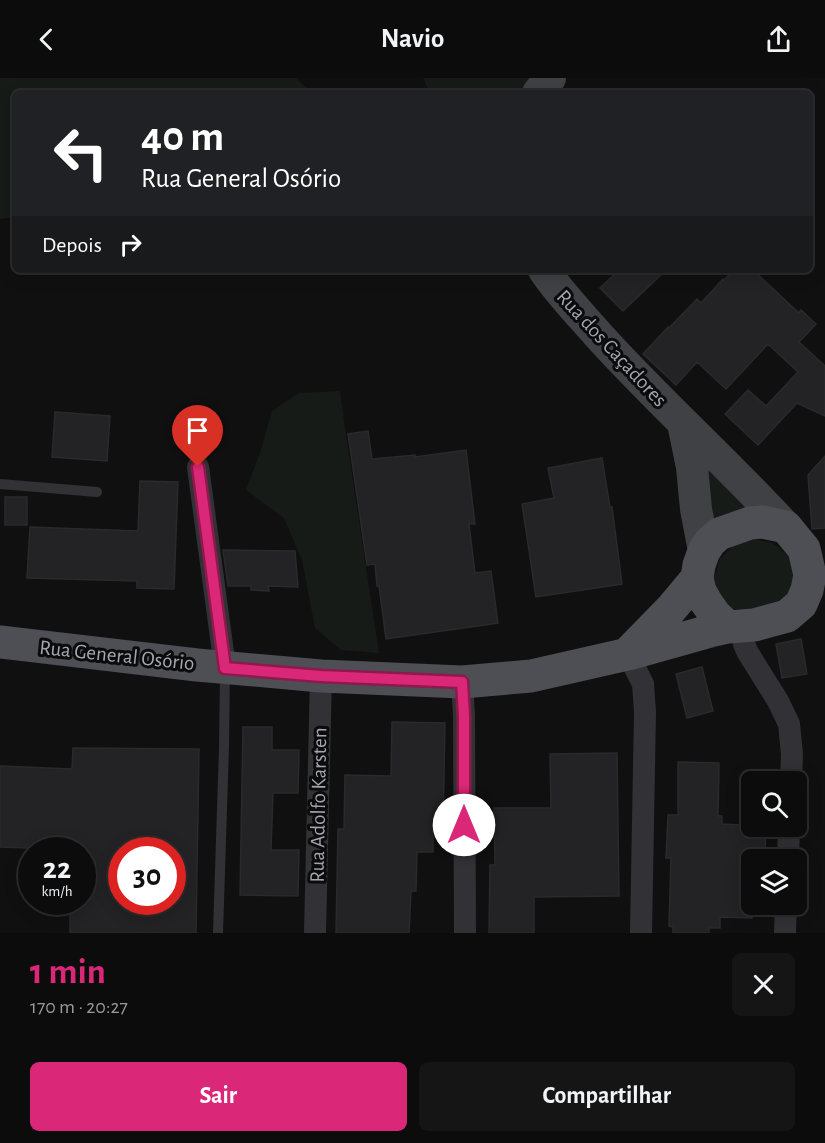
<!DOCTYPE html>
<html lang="pt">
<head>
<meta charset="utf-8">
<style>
	:root { --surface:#0c0c0d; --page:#151516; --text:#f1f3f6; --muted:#9a9b9d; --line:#2c2c2e; --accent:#db2777 }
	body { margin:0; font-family:"Alegreya Sans",sans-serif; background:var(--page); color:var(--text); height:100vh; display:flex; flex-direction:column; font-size:22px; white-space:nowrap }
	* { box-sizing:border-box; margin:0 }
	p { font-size:20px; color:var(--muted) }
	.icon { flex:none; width:33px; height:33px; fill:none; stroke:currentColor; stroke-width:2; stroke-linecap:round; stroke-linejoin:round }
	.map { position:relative; height:855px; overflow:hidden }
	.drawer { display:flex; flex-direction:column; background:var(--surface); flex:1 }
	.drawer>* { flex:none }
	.banner { position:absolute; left:12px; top:12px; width:801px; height:183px; border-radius:9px; box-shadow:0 3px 15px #0003,0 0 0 2px var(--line); background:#202124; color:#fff; overflow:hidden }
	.buttons { position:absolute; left:741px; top:693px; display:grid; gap:12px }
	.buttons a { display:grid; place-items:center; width:66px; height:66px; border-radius:9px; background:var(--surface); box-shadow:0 3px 15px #0003,0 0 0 2px var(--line); font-size:30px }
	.speed { position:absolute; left:18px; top:759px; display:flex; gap:12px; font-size:30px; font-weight:700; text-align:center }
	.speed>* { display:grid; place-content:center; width:78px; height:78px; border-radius:50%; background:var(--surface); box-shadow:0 3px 15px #0003,0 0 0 2px var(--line); line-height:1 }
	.speed small { font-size:15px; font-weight:400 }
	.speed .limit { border:9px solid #d22; background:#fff; color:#111 }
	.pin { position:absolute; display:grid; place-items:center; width:51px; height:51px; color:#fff; margin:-62px -26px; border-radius:50% 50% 50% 0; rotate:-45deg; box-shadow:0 0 6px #0007 }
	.pin .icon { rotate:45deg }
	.me { position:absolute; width:66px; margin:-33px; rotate:0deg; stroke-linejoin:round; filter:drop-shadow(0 0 4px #0008) }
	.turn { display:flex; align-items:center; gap:21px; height:126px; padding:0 30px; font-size:27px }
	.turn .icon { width:78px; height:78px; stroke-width:2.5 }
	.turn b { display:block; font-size:42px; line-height:51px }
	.then { display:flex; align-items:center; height:57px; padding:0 30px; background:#0003; gap:12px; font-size:22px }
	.round { display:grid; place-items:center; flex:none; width:63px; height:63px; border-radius:9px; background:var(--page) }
	.headline { display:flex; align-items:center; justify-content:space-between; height:102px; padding:0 30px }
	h1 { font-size:36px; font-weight:700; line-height:45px; color:var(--accent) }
	.cta { display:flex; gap:12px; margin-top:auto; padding:12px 30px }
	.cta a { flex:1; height:69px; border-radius:9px; background:var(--accent); color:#fff; font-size:24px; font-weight:700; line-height:69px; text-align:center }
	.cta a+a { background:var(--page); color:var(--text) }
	header { display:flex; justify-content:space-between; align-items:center; height:78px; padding:0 30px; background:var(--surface); font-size:27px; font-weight:700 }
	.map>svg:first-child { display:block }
</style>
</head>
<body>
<header><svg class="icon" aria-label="back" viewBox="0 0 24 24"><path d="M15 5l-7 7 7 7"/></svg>Navio<svg class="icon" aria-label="share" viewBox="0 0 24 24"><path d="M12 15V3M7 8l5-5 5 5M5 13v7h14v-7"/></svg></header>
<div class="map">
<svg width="825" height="855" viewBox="0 0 825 855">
	<rect width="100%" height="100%" fill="#101011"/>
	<!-- green -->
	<path fill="#171b18" d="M0 0H296L312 15H15V139L0 141Z
		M423 0H531L517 15H430Z
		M340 313 345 351 379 575 341 572 315 550 302 482 284 440 246 412 260 375 272 333 299 315Z
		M697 374 756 434 706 454Z
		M753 461 773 465 788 478 796 496 793 510 782 524 746 533 732 530 719 517 714 500 720 481 734 467Z"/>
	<!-- building -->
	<path fill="#232325" stroke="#2a2a2d" stroke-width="1.5" fill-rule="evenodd" d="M619 192H666L623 233 600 210Z
		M734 192H753L799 235 801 232 816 246 799 264 825 288V338L797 325 758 367 725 336 748 312 766 328 798 294 768 266 726 311 697 284 676 307 643 276 668 249 669 250 697 221 701 225 723 201 724 202Z
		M55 334 110 338 107 383 52 379Z
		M368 353 372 381 415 377V379L466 372 475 446H469L475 495 491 493 498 545 386 561 379 508H377L375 486 367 487 348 356Z
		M825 378V450L812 451 808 397Z
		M602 380 610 429H612L622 506 536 519 522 426 554 420 548 390Z
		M140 403 178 404 174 511 137 510V503L27 500 30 449 138 453Z
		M5 419H27V447H5Z
		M223 472 295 473 298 509 268 508 269 513 251 512V508H228Z
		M801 561 807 596 782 600 776 566Z
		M702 589 713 633 687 640 676 596Z
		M392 644 445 645 443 745H433V774H417L416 813H411L409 855H336L338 751H344L345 697 391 698Z
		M243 649H272V672H299L298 715H273L271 772H299L298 818 240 817Z
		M73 670 199 671 196 855H70V824H82V772L0 769V688L72 691ZM122 772H172V824H122Z
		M617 675 619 818 534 819V855H489L490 787H495L494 730H551L550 676Z
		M678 684 719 685 718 738H722V746L766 748 765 777H752V840L720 839V850H709V855H673V849L669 848 671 780H666L668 737H678Z"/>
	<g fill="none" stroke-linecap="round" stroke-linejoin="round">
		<!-- lane -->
		<path stroke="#323236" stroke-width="10" d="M0 406 97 414
			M218 855 224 669 225 591"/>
		<!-- street -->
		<path stroke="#323236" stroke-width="22" d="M198 389 225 589
			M740 549 744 566 748 575 778 623 789 646 792 676 791 704
			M628 576 643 606 645 634 641 855
			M462 604 464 637 465 855
			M788 782 789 748
			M315 855 321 598
			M785 855 786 826"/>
		<!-- secondary -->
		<path stroke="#404145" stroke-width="32" d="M538 15 550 0
			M544 192C560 216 581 237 600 259 660 325 726 384 786 449
			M683 345 692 389 696 431 704 473"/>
		<!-- primary -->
		<path stroke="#4e4f54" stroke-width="33" d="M0 564 197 587 321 598 462 604 531 598 628 576 710 553 728 549 754 547 787 538 801 526 807 512 810 497 804 471 786 449 762 444 750 445 719 456 710 464 704 473 699 487 697 500 700 513 706 524 716 538 728 549
			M629 574 671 531 697 500"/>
	</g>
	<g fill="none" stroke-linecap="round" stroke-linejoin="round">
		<!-- route casing -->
		<g stroke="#8e194d" stroke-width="15">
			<path id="route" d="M198 389 225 590 321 598 462 604 464 638V747"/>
		</g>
		<!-- route -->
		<use href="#route" stroke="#db2777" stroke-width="10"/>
	</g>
	<g text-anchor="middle" stroke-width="6" stroke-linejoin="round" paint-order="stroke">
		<!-- street labels -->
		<g font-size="21" fill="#a3a6b0" stroke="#0b0b0c">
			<text transform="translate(612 270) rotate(47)" y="7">Rua dos Caçadores</text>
			<text transform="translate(117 577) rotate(6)" y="7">Rua General Osório</text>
			<text transform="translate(318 727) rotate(-89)" y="7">Rua Adolfo Karsten</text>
		</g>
	</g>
</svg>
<div class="buttons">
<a><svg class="icon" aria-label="search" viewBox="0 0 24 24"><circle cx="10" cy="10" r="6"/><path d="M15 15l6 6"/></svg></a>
<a><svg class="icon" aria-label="layers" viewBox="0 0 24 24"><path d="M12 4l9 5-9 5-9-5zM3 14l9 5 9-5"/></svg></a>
</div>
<div class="speed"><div>22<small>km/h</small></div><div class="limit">30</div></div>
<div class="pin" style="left:198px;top:389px;background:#d93025"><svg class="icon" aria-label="arrive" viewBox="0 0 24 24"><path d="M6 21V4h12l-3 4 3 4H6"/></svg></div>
<svg class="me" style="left:464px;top:747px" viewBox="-20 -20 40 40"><circle r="19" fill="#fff"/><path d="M0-13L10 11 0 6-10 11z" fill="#db2777"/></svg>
<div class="banner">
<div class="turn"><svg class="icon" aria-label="left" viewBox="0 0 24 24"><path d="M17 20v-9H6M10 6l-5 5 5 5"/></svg><div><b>40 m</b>Rua General Osório</div></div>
<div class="then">Depois<svg class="icon" aria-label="right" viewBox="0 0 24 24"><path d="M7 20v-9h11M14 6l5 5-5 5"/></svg></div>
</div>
</div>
<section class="drawer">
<div class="headline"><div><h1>1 min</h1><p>170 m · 20:27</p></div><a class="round"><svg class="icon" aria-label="close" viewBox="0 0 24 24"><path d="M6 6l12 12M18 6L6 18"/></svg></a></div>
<div class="cta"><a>Sair</a><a>Compartilhar</a></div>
</section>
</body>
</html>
